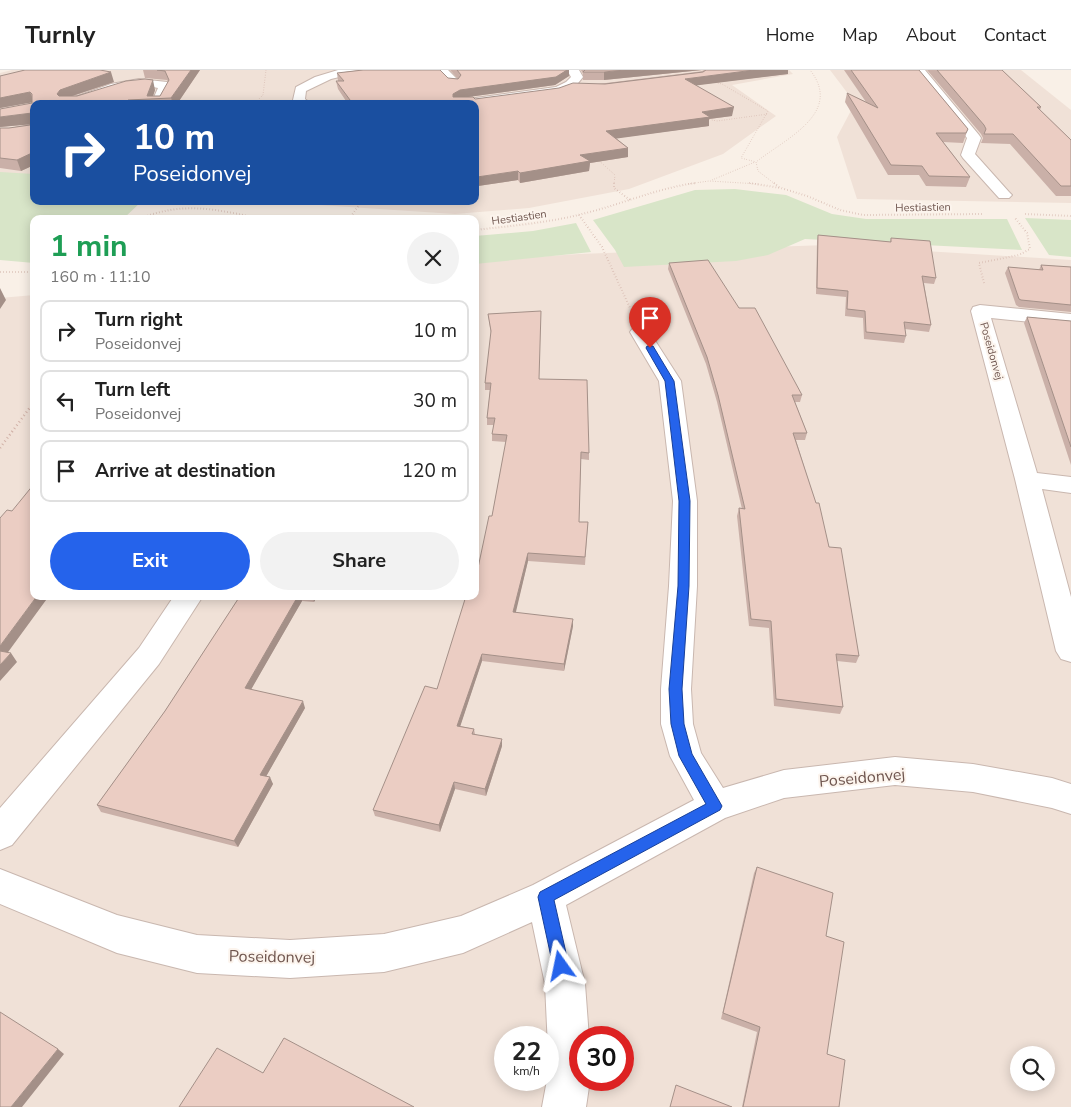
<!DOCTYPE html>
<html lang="en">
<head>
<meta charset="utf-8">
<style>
	:root { --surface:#fff; --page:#f2f2f2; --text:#222; --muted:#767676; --line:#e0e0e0; --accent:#2563eb }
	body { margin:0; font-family:"Nunito Sans",sans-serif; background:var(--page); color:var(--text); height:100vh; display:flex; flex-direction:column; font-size:19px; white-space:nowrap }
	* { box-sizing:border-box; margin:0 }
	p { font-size:16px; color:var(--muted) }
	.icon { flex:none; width:28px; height:28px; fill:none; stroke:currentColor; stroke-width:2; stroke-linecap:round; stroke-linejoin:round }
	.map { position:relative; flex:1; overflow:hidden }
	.side { position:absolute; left:30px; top:145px; width:449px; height:385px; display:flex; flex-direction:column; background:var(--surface); border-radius:10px; box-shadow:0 2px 12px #0003 }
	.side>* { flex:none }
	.top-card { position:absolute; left:30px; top:30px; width:449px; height:105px; border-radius:10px; box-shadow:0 2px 12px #0003; background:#1a4fa0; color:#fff; overflow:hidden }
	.controls { position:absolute; left:1010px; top:976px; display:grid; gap:10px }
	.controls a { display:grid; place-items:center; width:45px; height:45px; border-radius:50%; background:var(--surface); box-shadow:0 2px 12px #0003; font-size:25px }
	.speed { position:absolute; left:494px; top:956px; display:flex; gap:10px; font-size:25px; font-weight:700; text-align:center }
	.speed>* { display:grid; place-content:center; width:65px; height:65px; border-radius:50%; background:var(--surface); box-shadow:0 2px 12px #0003; line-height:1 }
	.speed small { font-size:12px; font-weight:400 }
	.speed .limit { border:8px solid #d22; background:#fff; color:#111 }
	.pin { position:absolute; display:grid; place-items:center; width:42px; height:42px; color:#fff; margin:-51px -21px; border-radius:50% 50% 50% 0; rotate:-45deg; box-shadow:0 0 5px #0007 }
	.pin .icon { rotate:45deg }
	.me { position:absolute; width:55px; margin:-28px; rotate:348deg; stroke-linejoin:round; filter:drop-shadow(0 0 4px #0008) }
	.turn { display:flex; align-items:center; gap:18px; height:105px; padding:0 20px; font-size:22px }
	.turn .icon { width:65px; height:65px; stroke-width:2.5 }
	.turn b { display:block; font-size:35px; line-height:42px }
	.round { display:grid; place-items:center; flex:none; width:52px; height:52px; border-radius:26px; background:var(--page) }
	.overview { display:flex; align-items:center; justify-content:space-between; height:85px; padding:0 20px }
	h1 { font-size:30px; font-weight:700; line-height:38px; color:#1e9e55 }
	.primary-button { display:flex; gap:10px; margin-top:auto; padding:10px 20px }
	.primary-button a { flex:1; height:58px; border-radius:30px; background:var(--accent); color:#fff; font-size:20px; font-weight:700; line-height:58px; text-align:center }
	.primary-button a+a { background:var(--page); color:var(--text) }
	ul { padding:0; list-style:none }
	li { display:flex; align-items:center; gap:15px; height:62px; margin:0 10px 8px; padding:0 10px; border:2px solid var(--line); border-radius:10px }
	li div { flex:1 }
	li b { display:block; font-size:19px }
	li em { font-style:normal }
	header { display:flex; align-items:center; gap:30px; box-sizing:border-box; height:70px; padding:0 25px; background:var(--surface); border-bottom:1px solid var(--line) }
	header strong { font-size:24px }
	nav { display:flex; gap:28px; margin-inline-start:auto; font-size:18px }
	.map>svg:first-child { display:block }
</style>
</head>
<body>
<header>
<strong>Turnly</strong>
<nav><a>Home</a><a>Map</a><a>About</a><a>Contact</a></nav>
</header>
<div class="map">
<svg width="1071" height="1037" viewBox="0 0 1071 1037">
	<rect width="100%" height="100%" fill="#f9f0e7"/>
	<!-- residential -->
	<path fill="#f0e1d7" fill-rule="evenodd" d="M12 0H789L793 4 732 15 776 46 723 84 629 119 529 138 455 144 319 135 294 131H475V34H34V106L0 103V3Z
		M830 0H1021L1071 40V133L857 129 837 67 855 33Z
		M827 175 1071 190V1037H0V228L34 225V526H475V191L579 184ZM505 968H548V1010H505ZM580 968H622V1010H580ZM1019 985H1046V1012H1019Z"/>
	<!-- green -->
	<path fill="#d8e5c8" d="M0 102 34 104V131H142L123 149H34V193L0 190Z
		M735 119 786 125 832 144 866 149H1007L1022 180 805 169 768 185 736 191 624 197 615 180 593 150 695 120Z
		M1025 148 1071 150V187L1049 185Z
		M576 153 591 182 475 194V166L533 161Z"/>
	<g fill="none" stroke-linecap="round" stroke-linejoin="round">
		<!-- minor casing -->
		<g stroke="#c9b7af" stroke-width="2">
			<path id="minor" d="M338 0H362L360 2 331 9 306 21 305 29 311 34 295 33 293 30 296 17 315 7Z
				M435 0H448L460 12 458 15H450Z
				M567 0H579L583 7 574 18 563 23 475 36V34H455L461 30 556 17 566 12 571 7Z
				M913 0H925L979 65 981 68 975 84 1009 122 1012 125 1009 128H999L963 88 961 85 967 68Z
				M139 9 167 12 170 20 163 34H151L158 18C129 12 108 26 82 33 76 35 68 34 62 34L64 31 111 14Z
				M980 235 1071 244V256L991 248 1037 403 1071 407V423L1042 419 1071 527V592L1061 589 1056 581 1015 409 971 241 973 237Z
				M640 256 647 258 681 311 697 431V516L691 619 693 654 701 683 723 718 784 700 895 687 973 694 1052 708 1071 714V744L1052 738 973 722 895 715 784 728 725 748 566 835 585 914 589 968H580V1010H590L586 1037H542L549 999 545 914 532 852 463 883 384 902 290 908 197 903 117 883 0 834V799L117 845 197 865 290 870 384 864 461 846 533 815 694 730 670 686 661 654V619L669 516 673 431 659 311 630 262 633 258Z
				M174 526H203L159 594 12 775 0 780V738L139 578Z"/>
		</g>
		<!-- path-far2 -->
		<path stroke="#d0b0a6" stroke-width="1" stroke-dasharray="0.5 2" stroke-linecap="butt" d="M713 12 722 14 768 41 741 88 756 92
			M254 34 263 25 266 0
			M707 49 717 51 768 44
			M596 88 615 105 614 114
			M712 110 755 92
			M688 114 709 111 759 114
			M775 114 758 101 756 92C785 69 844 43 810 0"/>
		<!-- path-far1 -->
		<path stroke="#d0b0a6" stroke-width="2" stroke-dasharray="0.5 2.5" stroke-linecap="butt" d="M614 113V118L630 130
			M749 113 781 118 807 126 840 140 863 145 983 144
			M774 113 779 117
			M1025 144 1071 146
			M579 145 602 177 630 238
			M139 149C183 131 216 139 261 149
			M349 149 362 131
			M475 160C510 156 547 153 582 144 620 135 657 118 696 113
			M0 202H34
			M984 213 979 193 1019 185 1030 179 1027 163 1015 148"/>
		<!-- path -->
		<path stroke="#d0b0a6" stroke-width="2.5" stroke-dasharray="1 3" stroke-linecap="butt" d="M0 378 34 332"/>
		<!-- minor -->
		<use href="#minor" fill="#fff" fill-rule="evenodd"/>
	</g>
	<!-- wall -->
	<path fill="#cab0a8" d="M143 0H200L177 34H34V95L21 101 0 98V58H9L31 54 0 57 32 32 0 38V6L114 12 73 26 155 20 153 26H160L168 12 167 10 145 8Z
		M360 0H440L448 8 458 9 450 0H569V6L555 15 467 27 475 29 704 1 702 0 604 10H583V4L581 0H788V4L696 15 732 46 709 49V56L616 68 628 78V87L590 93 589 101 520 113 518 110 478 116 475 113V34H348L338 19 336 11H338L337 3Z
		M844 0H919L968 59 963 73 943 72 970 107 966 117 926 116 919 105H888L845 32 847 23 866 32Z
		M927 0H1002L1041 37 1040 40 1071 70V126H1056L1010 74 981 73 983 68 981 64Z
		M818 165 890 172 891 168 936 208 934 214 924 213 931 255 929 262 905 259 906 266 904 273 864 269 863 248 845 246 846 227 816 224 817 171Z
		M669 193 739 238 802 325 800 332H795L807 363 805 370H796L829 477 859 586 856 593 837 591 843 637 840 644 774 636 769 558 749 556 737 446 739 438 742 439 717 332 706 294 668 199Z
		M1041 195 1071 197V242L1019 237 1016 235 1005 203 1008 197 1039 200Z
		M488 244 539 309 589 383V390L581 389 579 452H588L585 495 528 491 515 543 573 556 564 601 482 591 460 656 474 659 475 664 502 676 486 726 455 719 440 762 375 746 373 740 437 619 475 526 492 446 506 372 492 371V364L494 355H487V348L490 320H485V313L491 264Z
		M1027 247 1071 251V395L1024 253Z
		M240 526H317L314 532 302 531 251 619 305 638 266 706 273 714 238 777 101 742 97 735 165 641Z
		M757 797 826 866 827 984 839 1037H742L757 962 721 949 754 803Z"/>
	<!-- shaded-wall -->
	<path fill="#a49088" d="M191 0H200L177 34H173L171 28Z
		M567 0H569V6L555 15 461 28 454 34 453 24 460 20Z
		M625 0H702L604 10V2Z
		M754 0H788V4L684 17 685 9Z
		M111 2 114 12 63 29 57 24 60 20Z
		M153 10 155 20 152 29 147 26Z
		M30 22 34 32 0 38V28Z
		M734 37 732 46 709 49V56L606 70V61L702 42Z
		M32 43 34 54 0 57V47Z
		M628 78V87L590 93 589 101 520 113V103L580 85Z
		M34 82V95L21 101 17 90Z
		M518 101V110L478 116 477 107Z
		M0 218 6 230 0 239Z
		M528 483V491L514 550 513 542Z
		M37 526H49L3 589 0 584V576Z
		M298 526H301L302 531 248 625 245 618Z
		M313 526H317L314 532Z
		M573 549V556L564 601V594Z
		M11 583 17 592 0 611V595Z
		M482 584V591L458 663 457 656Z
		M303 631 305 638 263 712 260 705Z
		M502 669V676L486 726 485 719Z
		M270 707 273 714 238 777 234 771Z
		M454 712 455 719 440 762 439 755Z
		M58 979 64 984 22 1037H11Z"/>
	<!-- building -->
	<path fill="#ebcdc3" stroke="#a49088" d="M25 0H100L111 2 60 20 57 24 59 26H77L126 11 145 9 153 10 147 26H160L169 10 165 1 157 0H191L171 28 128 30 125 34H34V82L17 90 0 88V58H9L30 55 32 43 0 47V39L32 33V24L30 22 0 28V6Z
		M363 0H440L448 8 458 9 461 5 457 0H567L556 7 460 20 453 24V27H473L475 29 559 18 573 13 605 14 703 2 706 0H754L685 9 734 37 702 42 710 47 606 61 628 78 580 85 590 91 520 103 518 101 477 107 475 104V34H353L336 11H344L337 3Z
		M585 0H625L604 2H583Z
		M851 0H919L968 59 966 63H936L970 107 929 106 922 96 891 95 847 23 878 38Z
		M937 0H1002L1041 37H1037L1071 70V116H1061L1013 64H984L986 59 984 55Z
		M818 165 891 172V168L930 171 936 208 922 206 931 255 904 252 906 266 866 262 865 241 847 239 848 221 817 218Z
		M708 190 739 238H755L802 325H792L807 363H793L816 433H819L829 477 841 478 859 586 836 584 843 637 776 629 771 551 751 549 739 438 745 439 718 325 707 287 669 193Z
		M1041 195 1071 197V235L1021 230 1019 229 1008 197 1043 200Z
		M541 241 539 309 587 310 589 383 581 382 579 452H588L585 487 528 483 513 542 573 549 564 594 482 584 457 656 474 659 472 664 502 669 485 719 454 712 439 755 373 740 425 616 437 619 466 526H475V512L489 446H492L507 365 492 364 495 348H487L491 313H485L491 261 488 244Z
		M1027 247 1071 251V377Z
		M34 414V526H37L0 576V448L7 440 12 441Z
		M240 526H298L245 618 303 631 260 705 270 707 234 771 97 735 165 641Z
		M0 581 11 583 0 595Z
		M757 797 833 823 826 866 844 872 827 984 845 990 839 1037H743L760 957 723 943Z
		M0 942 58 979 11 1037H0Z
		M284 968 414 1037H179L217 978 263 1003Z
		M676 1015 732 1037H670Z"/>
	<!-- route -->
	<path fill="#2563eb" stroke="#184099" d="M647 276H653L674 311 690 431 689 516 682 619 684 654 692 684 722 736 720 740 554 830 569 896 566 902 561 904 555 902 553 896 538 827 540 822 706 734 679 686 671 654 669 619 678 516 679 431 665 311 646 278Z"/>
	<g text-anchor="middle" stroke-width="4" stroke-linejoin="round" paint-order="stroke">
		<!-- far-street labels -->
		<g font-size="11" fill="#6f564f" stroke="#fcf4ed">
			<text transform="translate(923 137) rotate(-1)" y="4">Hestiastien</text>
			<text transform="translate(519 147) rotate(-8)" y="4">Hestiastien</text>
			<text transform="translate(992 281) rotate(74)" y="4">Poseidonvej</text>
		</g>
		<!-- near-street labels -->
		<g font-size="16" fill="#6f564f" stroke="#fcf4ed">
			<text transform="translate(862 707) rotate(-5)" y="6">Poseidonvej</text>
			<text transform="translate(272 886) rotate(1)" y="6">Poseidonvej</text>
		</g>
	</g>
</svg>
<div class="controls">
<a><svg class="icon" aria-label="search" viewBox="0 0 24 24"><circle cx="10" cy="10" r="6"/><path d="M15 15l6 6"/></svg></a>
</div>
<div class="speed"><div>22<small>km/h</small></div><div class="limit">30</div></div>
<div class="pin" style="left:650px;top:278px;background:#d93025"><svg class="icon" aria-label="arrive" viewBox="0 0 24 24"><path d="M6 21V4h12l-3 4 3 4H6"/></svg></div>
<svg class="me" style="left:561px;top:896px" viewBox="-20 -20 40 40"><path d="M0-17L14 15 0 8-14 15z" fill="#2563eb" stroke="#fff" stroke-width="4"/></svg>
<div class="top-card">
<div class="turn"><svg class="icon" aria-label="right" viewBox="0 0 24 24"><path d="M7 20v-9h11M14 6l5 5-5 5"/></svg><div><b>10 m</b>Poseidonvej</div></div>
</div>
<section class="side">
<div class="overview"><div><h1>1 min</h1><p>160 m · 11:10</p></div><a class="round"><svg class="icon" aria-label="close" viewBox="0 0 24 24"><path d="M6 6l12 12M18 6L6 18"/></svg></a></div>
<ul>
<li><svg class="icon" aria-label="right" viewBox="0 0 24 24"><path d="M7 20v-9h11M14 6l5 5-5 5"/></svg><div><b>Turn right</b><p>Poseidonvej</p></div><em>10 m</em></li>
<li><svg class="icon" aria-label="left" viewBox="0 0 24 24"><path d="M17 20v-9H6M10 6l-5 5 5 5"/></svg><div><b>Turn left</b><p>Poseidonvej</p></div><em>30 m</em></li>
<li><svg class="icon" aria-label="arrive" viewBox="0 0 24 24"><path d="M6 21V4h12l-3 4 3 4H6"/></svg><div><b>Arrive at destination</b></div><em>120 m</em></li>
</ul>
<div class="primary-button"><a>Exit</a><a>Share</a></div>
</section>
</div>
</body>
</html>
